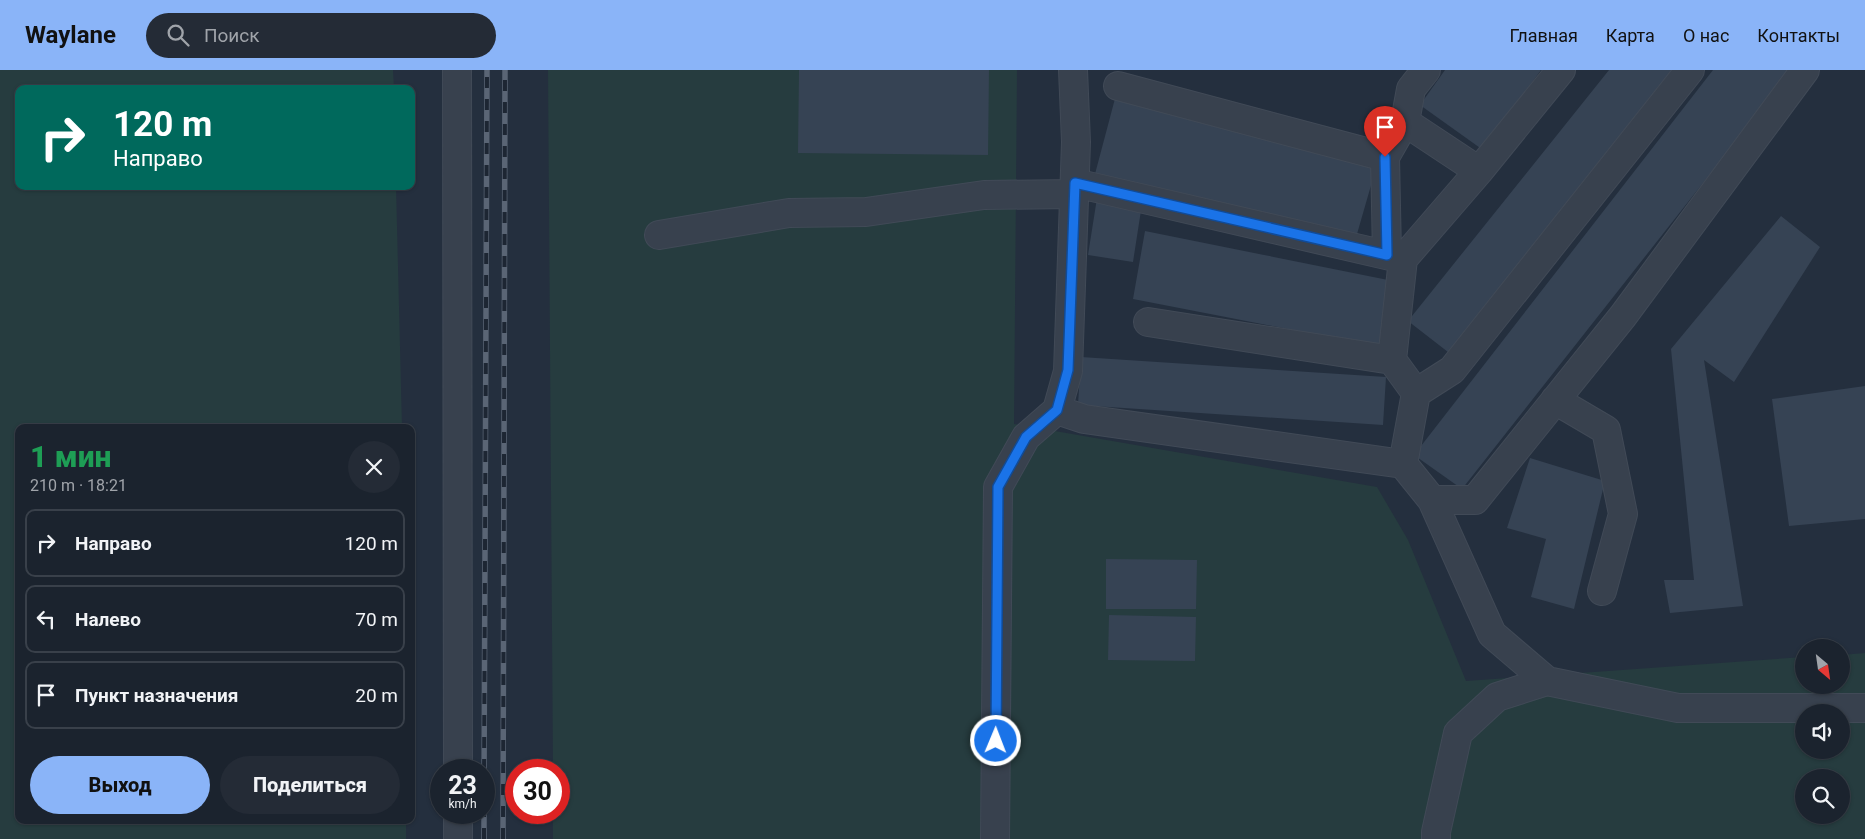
<!DOCTYPE html>
<html lang="ru">
<head>
<meta charset="utf-8">
<style>
	:root { --surface:#1b232e; --page:#242b36; --text:#f1f3f6; --muted:#a0a4aa; --line:#39404a; --accent:#8ab4f8 }
	body { margin:0; font-family:Roboto,sans-serif; background:var(--page); color:var(--text); height:100vh; display:flex; flex-direction:column; font-size:19px; white-space:nowrap }
	* { box-sizing:border-box; margin:0 }
	p { font-size:16px; color:var(--muted) }
	.icon { flex:none; width:28px; height:28px; fill:none; stroke:currentColor; stroke-width:2; stroke-linecap:round; stroke-linejoin:round }
	.map { position:relative; flex:1; overflow:hidden }
	.drawer { position:absolute; left:15px; top:354px; width:400px; height:400px; display:flex; flex-direction:column; background:var(--surface); border-radius:10px; box-shadow:0 1px 4px #0004,0 0 0 1px var(--line) }
	.drawer>* { flex:none }
	.hud { position:absolute; left:15px; top:15px; width:400px; height:105px; border-radius:10px; box-shadow:0 1px 4px #0004,0 0 0 1px var(--line); background:#00695c; color:#fff; overflow:hidden }
	.needle { width:32px; rotate:151deg }
	.controls { position:absolute; left:1795px; top:569px; display:grid; gap:10px }
	.controls a { display:grid; place-items:center; width:55px; height:55px; border-radius:50%; background:var(--surface); box-shadow:0 1px 4px #0004,0 0 0 1px var(--line); font-size:25px }
	.speed { position:absolute; left:430px; top:689px; display:flex; gap:10px; font-size:25px; font-weight:700; text-align:center }
	.speed>* { display:grid; place-content:center; width:65px; height:65px; border-radius:50%; background:var(--surface); box-shadow:0 1px 4px #0004,0 0 0 1px var(--line); line-height:1 }
	.speed small { font-size:12px; font-weight:400 }
	.speed .limit { border:8px solid #d22; background:#fff; color:#111 }
	.pin { position:absolute; display:grid; place-items:center; width:42px; height:42px; color:#fff; margin:-51px -21px; border-radius:50% 50% 50% 0; rotate:-45deg; box-shadow:0 0 5px #0007 }
	.pin .icon { rotate:45deg }
	.me { position:absolute; width:55px; margin:-28px; rotate:1deg; stroke-linejoin:round; filter:drop-shadow(0 0 4px #0008) }
	.turn { display:flex; align-items:center; gap:18px; height:105px; padding:0 15px; font-size:22px }
	.turn .icon { width:65px; height:65px; stroke-width:2.5 }
	.turn b { display:block; font-size:35px; line-height:42px }
	.round { display:grid; place-items:center; flex:none; width:52px; height:52px; border-radius:26px; background:var(--page) }
	.headline { display:flex; align-items:center; justify-content:space-between; height:85px; padding:0 15px }
	h1 { font-size:30px; font-weight:800; line-height:38px; color:#1e9e55 }
	.button { display:flex; gap:10px; margin-top:auto; padding:10px 15px }
	.button a { flex:1; height:58px; border-radius:30px; background:var(--accent); color:#111; font-size:20px; font-weight:800; line-height:58px; text-align:center }
	.button a+a { background:var(--page); color:var(--text) }
	ul { padding:0; list-style:none }
	li { display:flex; align-items:center; gap:15px; height:68px; margin:0 10px 8px; padding:0 5px; border:2px solid var(--line); border-radius:10px }
	li div { flex:1 }
	li b { display:block; font-size:19px }
	li em { font-style:normal }
	header { display:flex; align-items:center; gap:30px; box-sizing:border-box; height:70px; padding:0 25px; background:var(--accent); color:#111 }
	header strong { font-size:24px }
	nav { display:flex; gap:28px; margin-inline-start:auto; font-size:18px }
	.search { width:350px; height:45px; background:var(--page); display:flex; align-items:center; gap:12px; box-sizing:border-box; padding:0 18px; border-radius:28px; color:var(--muted); font-size:19px }
	.map>svg:first-child { display:block }
</style>
</head>
<body>
<header>
<strong>Waylane</strong>
<div class="search"><svg class="icon" aria-label="search" viewBox="0 0 24 24"><circle cx="10" cy="10" r="6"/><path d="M15 15l6 6"/></svg>Поиск</div>
<nav><a>Главная</a><a>Карта</a><a>О нас</a><a>Контакты</a></nav>
</header>
<div class="map">
<svg width="1865" height="769" viewBox="0 0 1865 769">
	<rect width="100%" height="100%" fill="#242f3e"/>
	<!-- green -->
	<path fill="#263c3f" fill-rule="evenodd" d="M0 0H393L394 19H19V116H396L402 357 19 358V750H406V769H0Z
		M548 0H1017L1014 354 1377 417 1408 470 1466 611 1804 587V615H1841V585L1865 583V769H553V743L559 742V700H553ZM1804 642H1841V680H1804ZM1804 708H1841V745H1804Z"/>
	<!-- building -->
	<path fill="#364354" d="M799 0H989L988 85 798 83Z
		M1445 0H1541L1483 80 1420 35Z
		M1609 0H1685L1457 289 1408 251Z
		M1713 0H1792L1462 419 1414 385Z
		M1117 21 1378 91 1355 171 1095 104Z
		M1097 128 1142 134 1133 192 1088 185Z
		M1781 146 1820 177 1734 312 1704 290 1743 536 1670 543 1664 510H1694L1671 279Z
		M1145 161 1393 211 1381 277 1133 229Z
		M1081 287 1386 307 1383 355 1078 335Z
		M1865 316V449L1789 456 1772 329Z
		M1530 388 1605 411 1574 539 1531 527 1546 469 1507 458Z
		M1106 489 1197 490 1196 539H1106Z
		M1109 545 1196 547 1195 591 1108 590Z"/>
	<g fill="none" stroke-linecap="round" stroke-linejoin="round">
		<!-- minor casing -->
		<g stroke="#414a57" stroke-width="30">
			<path id="minor" d="M457 0 458 700
				M1073 0 1076 72 1068 301 1057 340 1084 349 1403 394 1432 430 1492 564 1547 611 1678 638H1865
				M1118 16 1385 87
				M1405 52 1411 19 1426 0
				M1479 101 1561 0
				M1075 113 1403 189 1392 290 1416 323 1403 394
				M659 165 789 143 866 142 984 125 1074 124
				M1387 185 1385 87 1405 52 1479 101 1403 189
				M1148 252 1392 290
				M1416 323 1452 300 1690 0
				M1555 330 1606 360 1623 444 1602 521
				M1432 430H1475L1623 246 1805 0
				M458 742V769
				M995 769 998 417 1026 367 1057 340
				M1436 769V762L1458 663 1497 627 1547 611"/>
		</g>
		<!-- minor -->
		<use href="#minor" stroke="#38414e" stroke-width="28"/>
		<!-- rail casing -->
		<g stroke="#5a6575" stroke-width="5.5">
			<path id="rail" d="M484 722 487 0
				M484 769V742
				M503 769 505 0"/>
		</g>
		<!-- rail -->
		<use href="#rail" stroke="#1d2633" stroke-width="4" stroke-dasharray="11" stroke-linecap="butt"/>
	</g>
	<g fill="none" stroke-linecap="round" stroke-linejoin="round">
		<!-- route casing -->
		<g stroke="#114b97" stroke-width="12">
			<path id="route" d="M996 671 998 417 1026 367 1057 340 1068 300 1075 113 1387 185 1385 87"/>
		</g>
		<!-- route -->
		<use href="#route" stroke="#1a73e8" stroke-width="9"/>
	</g>
</svg>
<div class="controls">
<a><svg class="needle" viewBox="-14 -14 28 28"><path d="M0-13l5 13h-10z" fill="#e53935"/><path d="M0 13l5-13h-10z" fill="#a0a4aa"/></svg></a>
<a><svg class="icon" aria-label="sound" viewBox="0 0 24 24"><path d="M4 9h4l5-4v14l-5-4H4zM17 9q2 3 0 6"/></svg></a>
<a><svg class="icon" aria-label="search" viewBox="0 0 24 24"><circle cx="10" cy="10" r="6"/><path d="M15 15l6 6"/></svg></a>
</div>
<div class="speed"><div>23<small>km/h</small></div><div class="limit">30</div></div>
<div class="pin" style="left:1385px;top:87px;background:#d93025"><svg class="icon" aria-label="arrive" viewBox="0 0 24 24"><path d="M6 21V4h12l-3 4 3 4H6"/></svg></div>
<svg class="me" style="left:996px;top:671px" viewBox="-20 -20 40 40"><circle r="17" fill="#1a73e8" stroke="#fff" stroke-width="3"/><path d="M0-11L8 9 0 5-8 9z" fill="#fff"/></svg>
<div class="hud">
<div class="turn"><svg class="icon" aria-label="right" viewBox="0 0 24 24"><path d="M7 20v-9h11M14 6l5 5-5 5"/></svg><div><b>120 m</b>Направо</div></div>
</div>
<section class="drawer">
<div class="headline"><div><h1>1 мин</h1><p>210 m · 18:21</p></div><a class="round"><svg class="icon" aria-label="close" viewBox="0 0 24 24"><path d="M6 6l12 12M18 6L6 18"/></svg></a></div>
<ul>
<li><svg class="icon" aria-label="right" viewBox="0 0 24 24"><path d="M7 20v-9h11M14 6l5 5-5 5"/></svg><div><b>Направо</b></div><em>120 m</em></li>
<li><svg class="icon" aria-label="left" viewBox="0 0 24 24"><path d="M17 20v-9H6M10 6l-5 5 5 5"/></svg><div><b>Налево</b></div><em>70 m</em></li>
<li><svg class="icon" aria-label="arrive" viewBox="0 0 24 24"><path d="M6 21V4h12l-3 4 3 4H6"/></svg><div><b>Пункт назначения</b></div><em>20 m</em></li>
</ul>
<div class="button"><a>Выход</a><a>Поделиться</a></div>
</section>
</div>
</body>
</html>
